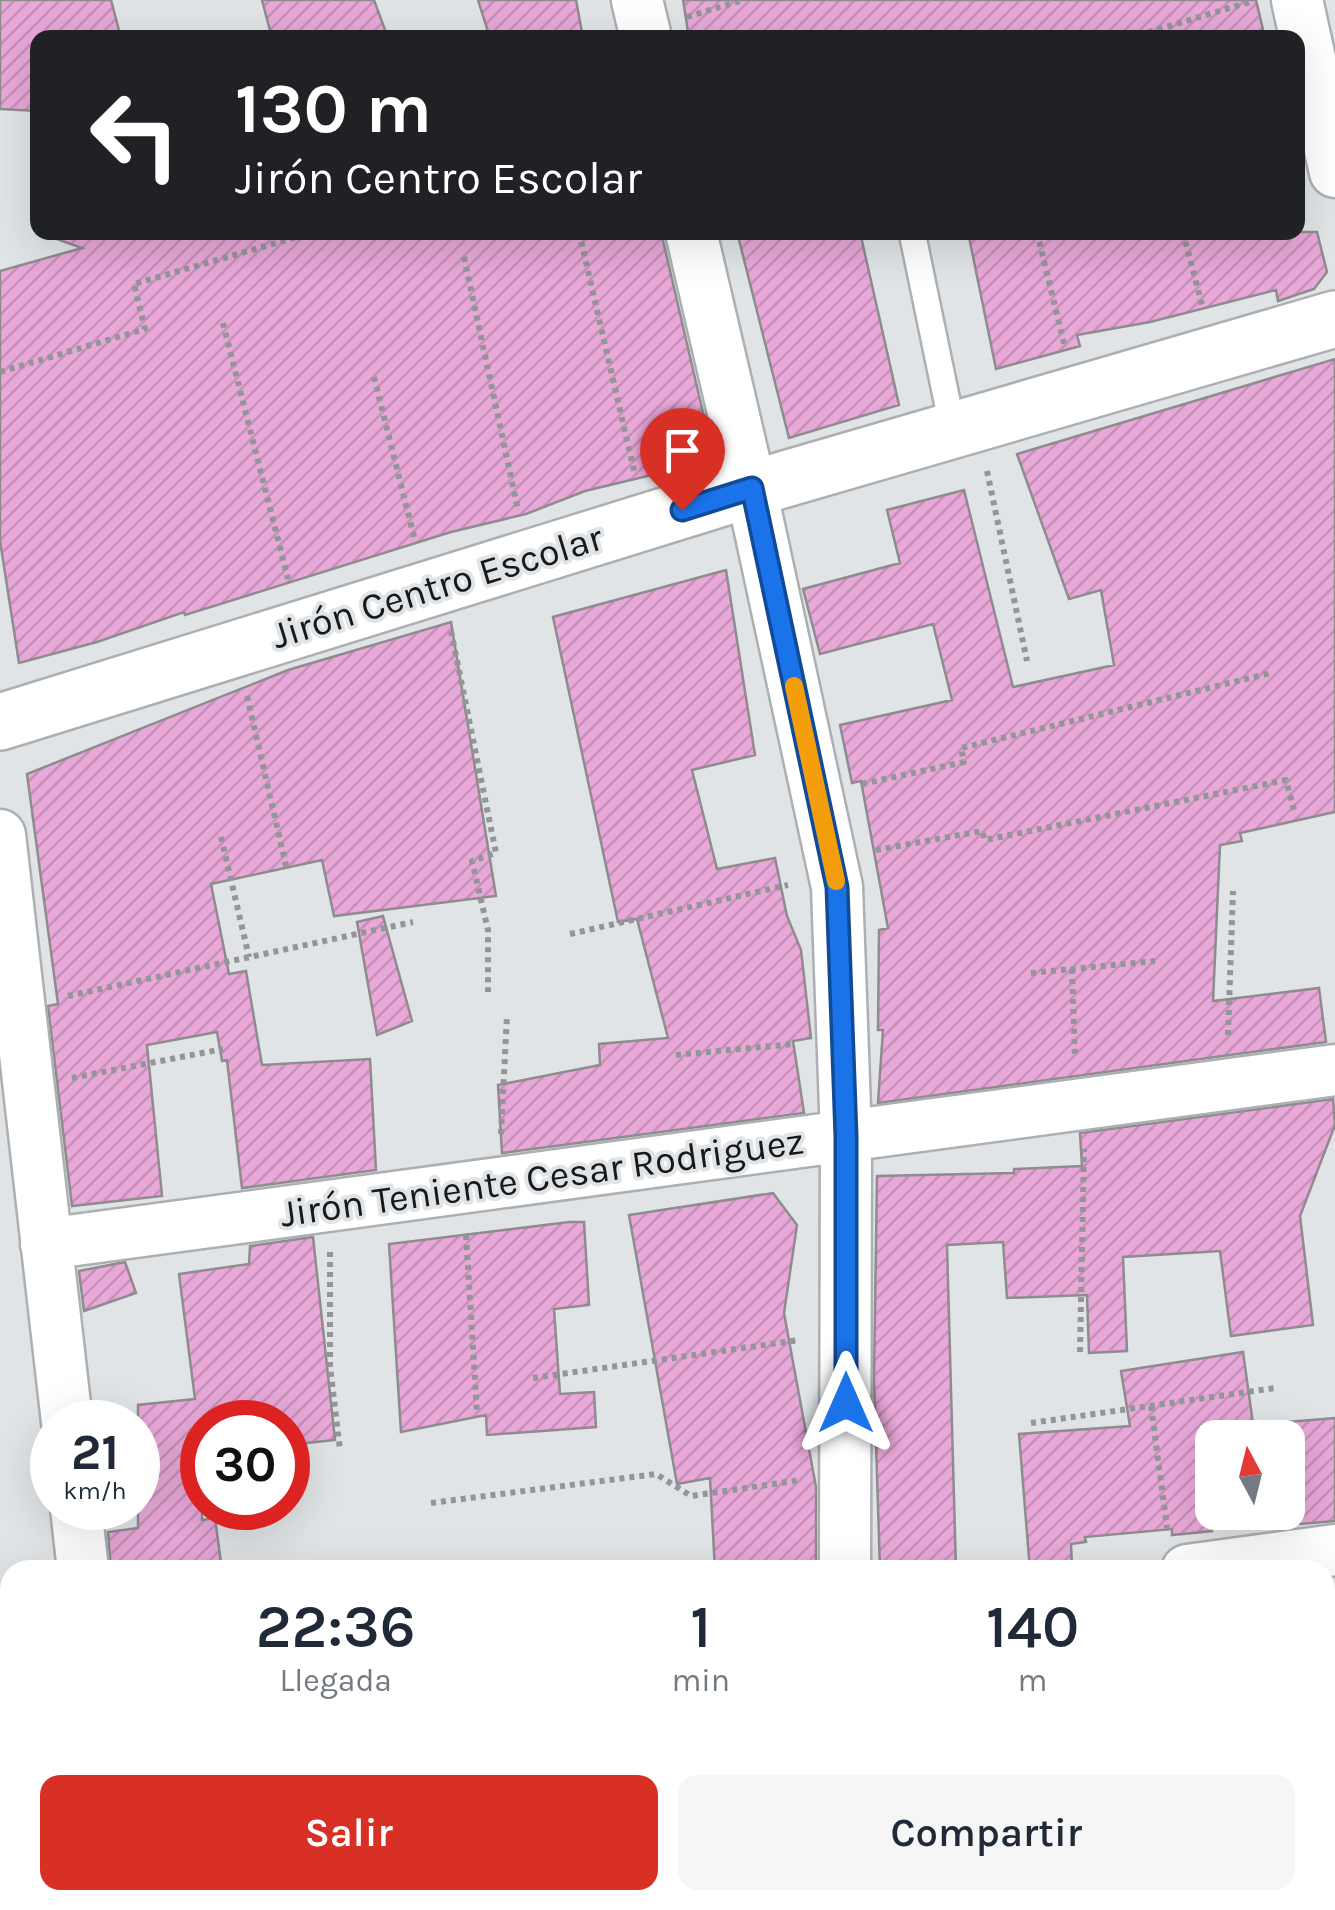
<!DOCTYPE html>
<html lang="es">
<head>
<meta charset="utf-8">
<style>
	:root { --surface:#fff; --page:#f6f6f7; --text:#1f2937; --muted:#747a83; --accent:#d93025 }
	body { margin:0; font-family:Karla,sans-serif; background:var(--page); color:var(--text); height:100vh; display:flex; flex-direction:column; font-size:38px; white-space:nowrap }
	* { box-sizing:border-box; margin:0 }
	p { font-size:32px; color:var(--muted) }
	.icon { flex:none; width:55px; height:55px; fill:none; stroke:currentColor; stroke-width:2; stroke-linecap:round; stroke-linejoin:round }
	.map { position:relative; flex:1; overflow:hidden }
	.drawer { position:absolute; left:0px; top:1560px; width:1335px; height:350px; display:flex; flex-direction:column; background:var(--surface); border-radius:30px 30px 0 0; box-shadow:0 10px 40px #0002 }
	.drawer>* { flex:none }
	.guide { position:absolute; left:30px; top:30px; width:1275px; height:210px; border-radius:20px; box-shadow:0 10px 40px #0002; background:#202124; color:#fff; overflow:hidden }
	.needle { width:65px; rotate:353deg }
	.tools { position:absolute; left:1195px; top:1420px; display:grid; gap:20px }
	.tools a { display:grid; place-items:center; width:110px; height:110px; border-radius:20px; background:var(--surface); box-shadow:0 10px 40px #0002; font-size:50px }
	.speed { position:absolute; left:30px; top:1400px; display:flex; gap:20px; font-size:50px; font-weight:700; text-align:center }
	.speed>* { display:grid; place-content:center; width:130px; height:130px; border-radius:50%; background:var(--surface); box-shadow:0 10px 40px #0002; line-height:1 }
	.speed small { font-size:25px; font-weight:400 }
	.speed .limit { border:15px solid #d22; background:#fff; color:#111 }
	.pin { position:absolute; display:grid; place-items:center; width:85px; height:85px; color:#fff; margin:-102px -42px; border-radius:50% 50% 50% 0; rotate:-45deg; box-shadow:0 0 10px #0007 }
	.pin .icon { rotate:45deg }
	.me { position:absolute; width:110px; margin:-55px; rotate:0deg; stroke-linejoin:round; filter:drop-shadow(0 0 8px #0008) }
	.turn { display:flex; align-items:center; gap:35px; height:210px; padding:0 40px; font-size:45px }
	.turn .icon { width:130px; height:130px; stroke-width:2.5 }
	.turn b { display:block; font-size:70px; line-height:85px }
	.eta { display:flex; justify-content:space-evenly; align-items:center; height:170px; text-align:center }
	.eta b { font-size:60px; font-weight:600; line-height:70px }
	.button { display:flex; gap:20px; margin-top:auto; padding:20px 40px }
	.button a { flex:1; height:115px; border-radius:20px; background:var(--accent); color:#fff; font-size:40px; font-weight:600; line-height:115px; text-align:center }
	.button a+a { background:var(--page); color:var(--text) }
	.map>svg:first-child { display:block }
</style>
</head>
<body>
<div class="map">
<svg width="1335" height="1910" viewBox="0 0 1335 1910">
	<defs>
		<pattern id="building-hatch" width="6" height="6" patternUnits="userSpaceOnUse" patternTransform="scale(2.5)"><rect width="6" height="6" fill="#e8a8d8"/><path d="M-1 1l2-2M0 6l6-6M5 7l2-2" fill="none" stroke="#c690b9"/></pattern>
	</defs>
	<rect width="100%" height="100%" fill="#e0e4e7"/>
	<!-- building -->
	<path fill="url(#building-hatch)" stroke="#8f8b8e" stroke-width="2.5" d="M0 0H111L121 38H38V111L0 109Z
		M262 0H374L388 38H272Z
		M478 0H576L583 38H490Z
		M683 0H1256L1265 38H689Z
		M52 232H661L714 460 585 491 526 514 451 532 185 615 184 612 97 642 19 663 0 541V271L82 248 51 237Z
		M737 232H860L899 405 789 438Z
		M968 232H1317L1327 272 1314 289 1278 301 1276 290 1150 322 1077 335 1080 346 996 369Z
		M1335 359V812L1240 833 1242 841 1220 845 1213 1001 1319 988 1326 1042 878 1103 883 1030H878L879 930 888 928 861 781 852 783 840 725 952 700 933 624 820 654 803 589 900 563 887 510 964 490 1013 687 1114 665 1101 590 1069 599 1017 454Z
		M726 570 755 755 692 770 717 869 775 858 787 916 801 950 811 1038 793 1041 804 1113 502 1153 498 1085 600 1065 599 1044 668 1038 637 919 618 922 553 617Z
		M451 622 496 896 334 916 322 860 211 884 229 974 246 971 262 1065 370 1059 376 1170 242 1188 227 1060 222 1061 217 1032 147 1045 162 1196 72 1206 48 1006 58 1004 27 774 288 670Z
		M383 916 412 1021 377 1035 357 922Z
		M1333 1099 1335 1125 1300 1216 1313 1325 1231 1336 1220 1251 1123 1257 1127 1351 1089 1353 1087 1295 1007 1298 1003 1242 947 1245 956 1570H880L874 1379 877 1176 1014 1173V1169L1082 1166 1080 1133Z
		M773 1193 797 1225 784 1313 816 1487V1570H715L710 1478 677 1484 629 1215Z
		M569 1222H584L589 1305 554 1309 560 1394 594 1392 596 1427 487 1435 486 1415 401 1432 389 1244Z
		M313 1237 335 1440 288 1445V1422H202V1520L215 1518 222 1570H111L108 1532 138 1528V1405L195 1399 179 1274 249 1264 250 1246Z
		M125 1262 136 1293 84 1311 79 1271Z
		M1243 1352 1255 1438H1212V1531L1172 1535V1529L1085 1537 1086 1542 1071 1544 1072 1567 1030 1570 1019 1434 1130 1426 1121 1371Z
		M1335 1418V1521L1288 1525V1422Z"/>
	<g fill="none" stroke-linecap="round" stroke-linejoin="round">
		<!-- service casing -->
		<g stroke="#adb0b3" stroke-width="30">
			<path id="service" d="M912 232 953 430"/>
		</g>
		<!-- minor casing -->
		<g stroke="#adb0b3" stroke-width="55">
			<path id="minor" d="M637 0 646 38
				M1297 0 1335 172
				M691 232 751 489 837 887 846 1136 845 1570
				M0 835 67 1422
				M46 1244 1335 1070
				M76 1508 83 1570
				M1187 1570 1335 1550
				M0 1768 10 1764
				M114 1900 115 1910
				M843 1910V1900"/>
		</g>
		<!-- tertiary casing -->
		<g stroke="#adb0b3" stroke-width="60">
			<path id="tertiary" d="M0 722 751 489 1335 319"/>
		</g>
		<!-- path -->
		<path stroke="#939598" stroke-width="6" stroke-dasharray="5 5" stroke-linecap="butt" d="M687 17 743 0
			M1129 38 1253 1
			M579 232 635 475
			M1037 232 1065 348
			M1183 232 1203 309
			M464 257 518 510
			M223 323 288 579
			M0 372 145 329 134 284 314 232
			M374 377 415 541
			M987 471 1027 661
			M451 631 496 853 472 861 488 930V992
			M247 696 287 870
			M862 784 964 762 961 748 1271 673
			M221 837 249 957
			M876 850 982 831 985 840 1286 780 1295 814
			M570 934 788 885
			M1072 969 1075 1058
			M1031 973 1155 961
			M68 996 413 922
			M1228 1035 1233 891
			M676 1055 794 1044
			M72 1078 223 1049
			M501 1134 507 1015
			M466 1235 477 1413
			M330 1252V1366L340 1450
			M1080 1352 1084 1149
			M533 1378 799 1340
			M1151 1406 1167 1528
			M1031 1423 1275 1388
			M431 1503 656 1474 691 1496 801 1480
			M504 1900 505 1910
			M1207 1900V1910
			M48 1910 69 1901"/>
		<!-- service -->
		<use href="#service" stroke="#fff" stroke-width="25"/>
		<!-- minor -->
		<use href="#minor" stroke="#fff" stroke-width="50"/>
		<!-- tertiary -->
		<use href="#tertiary" stroke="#fff" stroke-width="55"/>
	</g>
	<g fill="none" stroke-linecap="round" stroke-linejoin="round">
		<!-- route casing -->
		<g stroke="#114b97" stroke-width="25">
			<path id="route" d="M682 510 752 488 837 887 846 1136V1403"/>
		</g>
		<!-- route -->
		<use href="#route" stroke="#1a73e8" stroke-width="18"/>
		<!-- slow -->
		<path stroke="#f59e0b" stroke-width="18" d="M794 686 836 881"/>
	</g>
	<g text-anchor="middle" stroke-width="8" stroke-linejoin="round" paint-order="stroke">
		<!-- street labels -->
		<g font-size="38" fill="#17181a" stroke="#e0e4e7">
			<text transform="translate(437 586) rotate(-17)" y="13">Jirón Centro Escolar</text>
			<text transform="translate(542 1177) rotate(-8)" y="13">Jirón Teniente Cesar Rodriguez</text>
		</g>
	</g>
</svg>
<div class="tools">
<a><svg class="needle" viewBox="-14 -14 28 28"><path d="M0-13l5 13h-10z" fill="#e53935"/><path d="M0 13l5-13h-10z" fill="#747a83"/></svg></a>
</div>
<div class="speed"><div>21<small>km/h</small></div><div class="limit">30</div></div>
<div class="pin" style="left:682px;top:510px;background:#d93025"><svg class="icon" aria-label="arrive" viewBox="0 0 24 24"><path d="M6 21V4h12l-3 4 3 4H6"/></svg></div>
<svg class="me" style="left:846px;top:1403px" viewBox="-20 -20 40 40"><path d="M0-17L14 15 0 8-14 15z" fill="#1a73e8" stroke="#fff" stroke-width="4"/></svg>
<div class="guide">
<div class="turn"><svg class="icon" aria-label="left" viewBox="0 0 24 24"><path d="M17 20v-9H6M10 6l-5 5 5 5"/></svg><div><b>130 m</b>Jirón Centro Escolar</div></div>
</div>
<section class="drawer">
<div class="eta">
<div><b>22:36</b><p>Llegada</p></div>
<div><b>1</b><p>min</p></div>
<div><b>140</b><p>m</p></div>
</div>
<div class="button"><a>Salir</a><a>Compartir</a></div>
</section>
</div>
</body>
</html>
